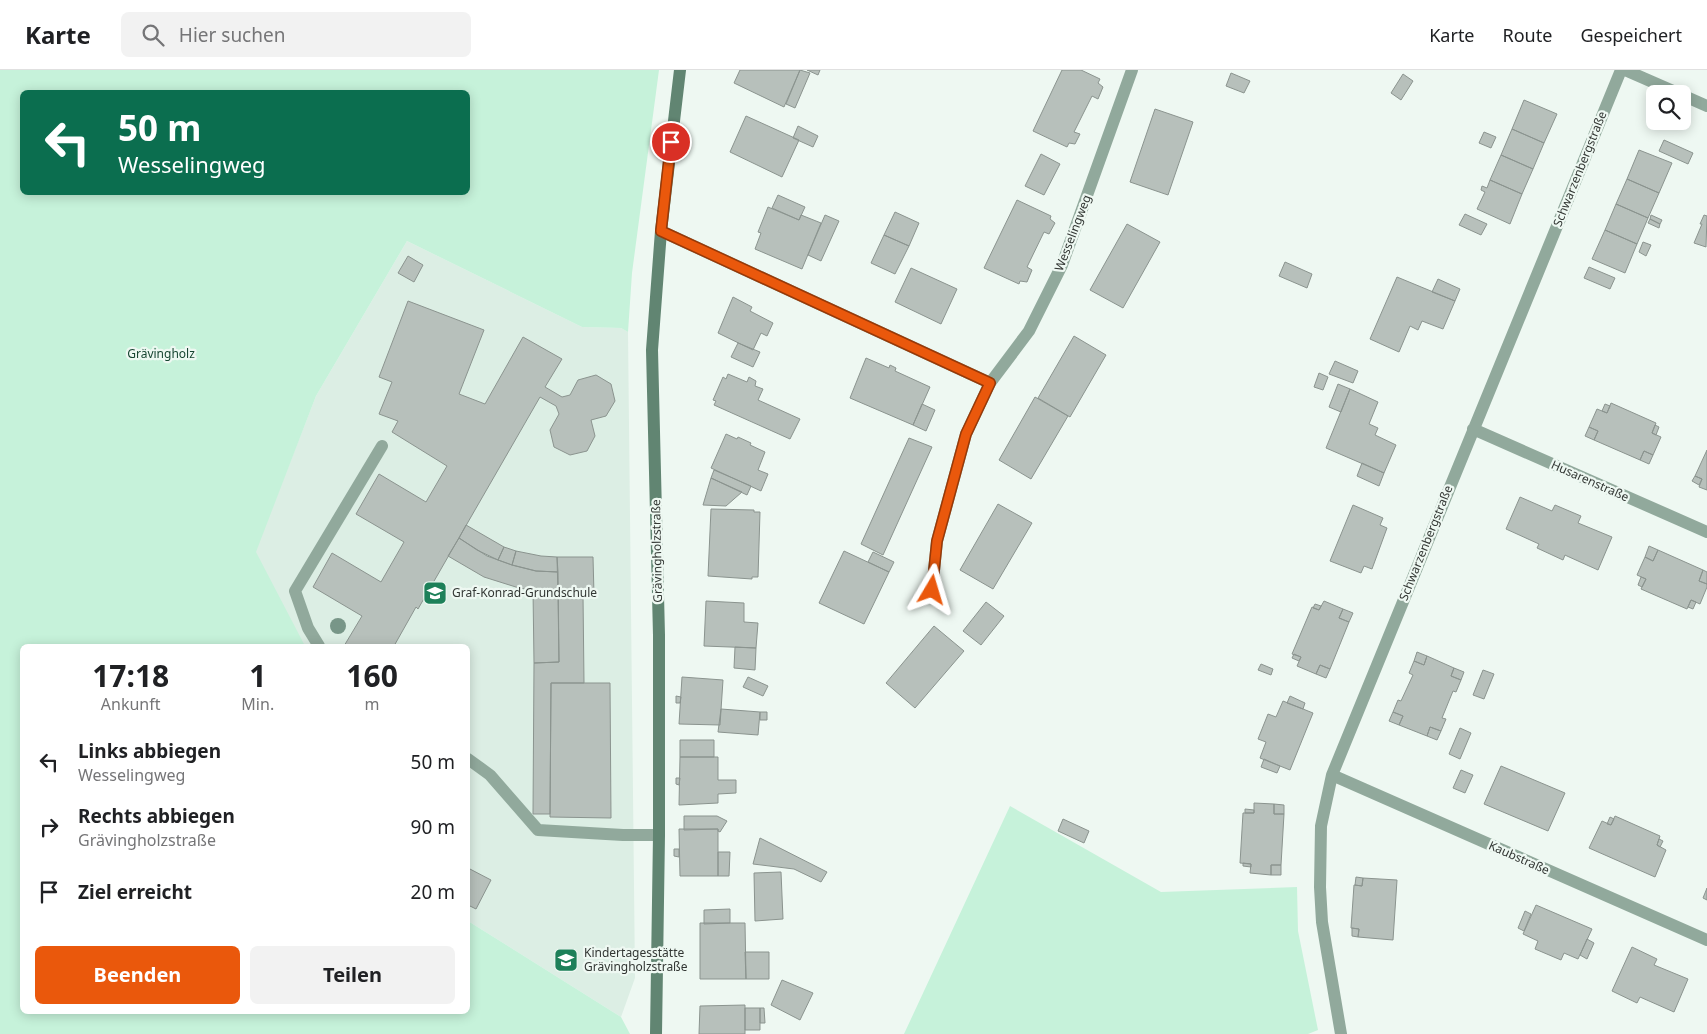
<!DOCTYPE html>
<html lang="de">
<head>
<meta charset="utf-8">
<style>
	:root { --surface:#fff; --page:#f2f2f2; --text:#202124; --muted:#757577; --line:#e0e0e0; --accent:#ea580c }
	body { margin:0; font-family:"Noto Sans",sans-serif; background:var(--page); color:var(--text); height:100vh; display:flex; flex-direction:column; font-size:19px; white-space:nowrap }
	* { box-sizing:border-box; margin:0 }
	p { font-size:16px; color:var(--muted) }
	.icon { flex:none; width:28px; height:28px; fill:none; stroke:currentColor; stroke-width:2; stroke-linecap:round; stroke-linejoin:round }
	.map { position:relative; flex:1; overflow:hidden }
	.side { position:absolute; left:20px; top:574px; width:450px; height:370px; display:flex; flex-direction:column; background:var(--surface); border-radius:8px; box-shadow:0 2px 12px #0003 }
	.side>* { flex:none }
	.banner { position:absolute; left:20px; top:20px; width:450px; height:105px; border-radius:8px; box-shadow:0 2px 12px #0003; background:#0b6e4f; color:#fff; overflow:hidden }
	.buttons { position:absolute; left:1646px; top:15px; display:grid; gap:10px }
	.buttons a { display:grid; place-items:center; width:45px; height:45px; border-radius:8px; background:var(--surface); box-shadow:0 2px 12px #0003; font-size:25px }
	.pin { position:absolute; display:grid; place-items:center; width:42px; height:42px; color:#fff; margin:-21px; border:2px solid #fff; border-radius:50%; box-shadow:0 1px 5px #0007 }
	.me { position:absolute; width:55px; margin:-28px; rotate:7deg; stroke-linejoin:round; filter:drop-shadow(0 0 4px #0008) }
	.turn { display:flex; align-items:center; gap:18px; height:105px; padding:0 15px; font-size:22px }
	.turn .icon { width:65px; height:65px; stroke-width:2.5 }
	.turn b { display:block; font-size:35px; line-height:42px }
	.eta { display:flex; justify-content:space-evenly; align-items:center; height:85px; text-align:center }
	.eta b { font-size:30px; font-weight:700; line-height:35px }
	.action { display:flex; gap:10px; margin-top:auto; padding:10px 15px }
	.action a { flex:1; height:58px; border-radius:8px; background:var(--accent); color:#fff; font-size:20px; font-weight:700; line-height:58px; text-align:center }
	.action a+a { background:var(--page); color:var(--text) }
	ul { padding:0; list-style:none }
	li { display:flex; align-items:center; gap:15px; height:65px; padding:0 15px }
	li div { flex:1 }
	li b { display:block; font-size:19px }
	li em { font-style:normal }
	header { display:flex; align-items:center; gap:30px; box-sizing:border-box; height:70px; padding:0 25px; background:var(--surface); border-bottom:1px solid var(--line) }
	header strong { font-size:24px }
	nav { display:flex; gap:28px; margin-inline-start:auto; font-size:18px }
	.search { width:350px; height:45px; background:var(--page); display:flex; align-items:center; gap:12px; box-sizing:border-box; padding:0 18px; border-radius:8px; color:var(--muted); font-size:19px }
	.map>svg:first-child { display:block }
</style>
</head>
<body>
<header>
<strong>Karte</strong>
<div class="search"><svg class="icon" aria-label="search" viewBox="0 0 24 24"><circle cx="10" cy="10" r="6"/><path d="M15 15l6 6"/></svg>Hier suchen</div>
<nav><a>Karte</a><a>Route</a><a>Gespeichert</a></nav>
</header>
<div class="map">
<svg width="1707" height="964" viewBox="0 0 1707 964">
	<rect width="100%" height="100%" fill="#eef8f2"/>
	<!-- built -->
	<path fill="#dceee4" d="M407 171 582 257 621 258 628 262 635 908 621 947 468 851V576H221L223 564 316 326Z"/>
	<!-- green -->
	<path fill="#c6f2da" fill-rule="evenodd" d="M0 0H659L632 203 628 262 621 258 582 257 407 171 316 326 256 482 305 576H22V941H468V851L621 947 630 964H0ZM22 22H468V122H22Z
		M1010 736 1161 822 1297 817 1298 861 1318 960 1308 964H904Z"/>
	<!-- building -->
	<path fill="#b7c0bb" stroke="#8b948f" d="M740 0H800L784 37 734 13Z
		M800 0 810 3 795 38 786 34Z
		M807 0H820L818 5Z
		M1062 0H1081L1100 9 1098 13 1103 17 1098 29 1092 26 1074 62 1080 64 1075 74 1069 73 1067 77 1033 61Z
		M1231 3 1250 11 1244 23 1226 16Z
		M1403 4 1413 11 1401 30 1391 23Z
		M1524 30 1557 44 1544 73 1512 59Z
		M1155 39 1193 52 1168 125 1130 112Z
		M746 46 799 70 782 107 730 82Z
		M798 56 818 66 813 77 793 68Z
		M1512 59 1544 73 1533 99 1501 85Z
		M1484 62 1496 67 1491 78 1479 73Z
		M1664 70 1693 83 1688 94 1659 81Z
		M1639 80 1672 93 1659 123 1627 109Z
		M1041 84 1060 94 1044 125 1025 116Z
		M1501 85 1533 99 1522 124 1490 110Z
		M1627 109 1659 123 1648 148 1616 134Z
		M1490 110 1522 124 1510 154 1477 139 1485 122 1481 120 1482 116 1487 118Z
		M778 125 805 137 799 150 772 138Z
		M1017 130 1051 146 1050 149 1055 153 1049 164 1044 162 1027 197 1032 200 1027 212 1020 211 1019 214 984 198Z
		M1616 134 1648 148 1637 174 1605 160Z
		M768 137 799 150 801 145 821 153 802 199 755 179 761 163 758 162Z
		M895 142 919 153 909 176 884 165Z
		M1465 144 1487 154 1481 165 1459 155Z
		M825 145 839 151 821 191 808 185Z
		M1651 145 1662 150 1660 154 1650 149Z
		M1704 145 1707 146 1706 177 1694 173 1702 154H1700Z
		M1650 149 1660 154 1659 158 1648 153Z
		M1127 154 1160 172 1123 238 1090 220Z
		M1605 160 1637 174 1625 203 1592 189Z
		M884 165 909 176 895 204 871 193Z
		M1643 172 1651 175 1646 186 1639 182Z
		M408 186 423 195 414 212 398 203Z
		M1285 192 1312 204 1307 218 1279 206Z
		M1589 197 1615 208 1610 219 1584 208Z
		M911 198 957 219 941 254 895 232Z
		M1397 207 1455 231 1443 259 1422 251 1418 260 1410 256 1399 282 1370 269Z
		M1438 209 1460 219 1455 231 1432 222Z
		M733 227 752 237 750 241 773 253 767 266 761 263 753 280 718 263Z
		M408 231 484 260 459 324 485 334 523 267 562 289 545 317 562 327 570 325 578 310 596 305 611 314 615 331 606 346 591 350 595 366 587 381 570 385 554 377 550 360 559 344 556 336 540 327 418 539 416 537 394 576H344L362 546 313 517 332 483 381 512 404 472 356 444 379 404 426 432 447 396 392 362 398 351 379 344 392 312 379 307Z
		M1074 266 1106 285 1070 347 1038 328Z
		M738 273 760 282 753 297 731 287Z
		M866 288 889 298 890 295 896 298 895 301 930 317 913 355 850 328Z
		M1335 291 1358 301 1353 313 1329 304Z
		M1319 303 1328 307 1323 320 1314 317Z
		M728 304 747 312 749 307 756 311 755 316 763 319 758 330 800 349 790 369 714 335 716 331 713 330 723 307 726 309Z
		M1338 314 1350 319 1341 342 1329 337Z
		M1350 319 1378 332 1369 354 1378 358 1375 365 1396 375 1384 403 1326 378Z
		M1035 327 1068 346 1031 409 999 390Z
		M1611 333 1656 353 1652 363 1661 367 1653 385 1644 381 1640 390 1594 370 1598 361 1589 357 1597 339 1607 343Z
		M922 334 935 340 926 361 913 355Z
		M1605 334 1610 336 1607 343 1602 341Z
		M1655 355 1659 357 1656 365 1652 363Z
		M1589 357 1598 361 1594 370 1585 366Z
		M726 364 737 369 738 367 751 373 750 375 765 382 758 400 768 404 761 421 711 398Z
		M909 368 932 377 883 485 861 474Z
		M1707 380V420L1699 417 1702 409 1695 406Z
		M1644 381 1653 385 1649 394 1640 390Z
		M1362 393 1384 403 1379 416 1357 406Z
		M714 400 751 416 747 425 711 408Z
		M1695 406 1702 409 1699 415 1692 411Z
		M711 408 742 422 726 436 703 435Z
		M1520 427 1552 441 1555 435 1581 446 1578 453 1612 467 1598 500 1567 486 1565 485 1563 490 1537 478 1539 474 1506 459Z
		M998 434 1032 453 993 519 960 500Z
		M1353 435 1383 448 1380 455 1387 458 1372 499 1364 496 1361 503 1330 491Z
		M711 439 754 440V442H760L758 507H752V509L708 506Z
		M466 455 504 477 498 490 477 480 459 468Z
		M459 468 487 486 512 495 536 501 558 502 559 592 534 593 533 520 519 518 484 507 448 486Z
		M1649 476 1658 480 1653 491 1645 487Z
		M504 477 516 481 512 495 498 490Z
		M1658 480 1703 500 1699 511 1707 514V517L1700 534 1691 530 1687 539 1641 519 1646 509 1637 505 1645 487 1653 491Z
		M516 481 541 486 557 487 558 502 536 501 512 495Z
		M844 481 889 502 864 554 819 533Z
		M873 482 894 492 889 502 868 492Z
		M557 487H593L594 525H558Z
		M1703 500 1707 502V514L1699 511Z
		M1641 507 1646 509 1642 517 1638 515Z
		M558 525H583L584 613H551L550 744H533L534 593 559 592Z
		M1691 530 1696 532 1693 539 1688 537Z
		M706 531 744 533V552L758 553 756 578 704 576Z
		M1324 531 1343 539 1339 548 1349 552 1330 599 1320 595 1316 604 1297 596 1301 587 1292 584 1312 537 1319 540Z
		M986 532 1004 546 981 575 963 561Z
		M1315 534 1321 536 1319 540 1313 538Z
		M1343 539 1353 543 1349 552 1339 548Z
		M934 556 964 581 915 638 886 613Z
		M735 577 756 578 755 600 734 598Z
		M1417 582 1427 586 1424 595 1414 591Z
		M1294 584 1301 587 1299 591 1292 588Z
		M1427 586 1454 598 1451 606 1461 610 1456 622 1453 621 1442 648 1446 649 1441 661 1430 657 1427 666 1399 655 1403 646 1393 642 1398 630 1401 631 1413 605 1409 603 1414 591 1424 595Z
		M1261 594 1273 599 1271 605 1258 600Z
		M1320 595 1330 599 1326 608 1316 604Z
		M1454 598 1464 602 1461 610 1451 606Z
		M1483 600 1494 604 1484 629 1473 625Z
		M682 607 723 610 720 655 679 654Z
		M748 607 768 616 763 626 743 617Z
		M551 613H610L611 748 550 747Z
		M676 626 681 627 680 633H676Z
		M1290 626 1305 633 1303 639 1287 633Z
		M1283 631 1313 643 1290 700 1260 688 1266 672 1258 669 1268 644 1276 647Z
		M721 639 760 642 758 665 718 662Z
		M760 642H767V650H760Z
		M1393 642 1403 646 1399 655 1389 651Z
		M1430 657 1441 661 1437 670 1427 666Z
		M1460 658 1471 663 1460 689 1449 684Z
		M680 670H714V687H680Z
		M680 687H718V710H736V723L718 724V733L679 735Z
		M1264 689 1280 696 1277 703 1261 697Z
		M1501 696 1565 723 1548 761 1484 734Z
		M1461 700 1473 705 1465 723 1453 718Z
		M676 708H680L679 715 676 714Z
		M1254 733 1274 734V744H1284L1281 795H1271V805L1250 803 1251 794 1240 793 1243 743H1254Z
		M1274 734 1284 735V744H1274Z
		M1245 739 1254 740V743H1245Z
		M684 746H717L727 751 720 762 718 761V759L684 760Z
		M1615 746 1660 766 1657 775 1666 780 1655 807 1589 778 1602 751 1611 755Z
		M1610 747 1614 749 1611 755 1607 754Z
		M1063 749 1089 761 1084 773 1058 761Z
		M679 759H718V806H680Z
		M760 768 827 802 821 812 794 799 753 794Z
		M1659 769 1663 771 1660 777 1657 775Z
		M674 779H679V787L674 786Z
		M718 782H730L729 806H718Z
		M1243 793 1251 794V797L1243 796Z
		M1271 795H1281V805H1271Z
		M468 798 491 810 476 839 468 835Z
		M781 802 783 849 755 851 754 803Z
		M1356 807 1363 808 1362 816 1355 815Z
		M1363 808 1397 810 1393 870 1358 867 1359 859 1351 858 1354 815 1362 816Z
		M1707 818V830L1703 828Z
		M1536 835 1592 859 1578 889 1564 883 1561 890 1535 879 1538 871 1523 864Z
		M730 839V853L704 854V840Z
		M1525 841 1531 844 1524 861 1518 858Z
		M700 853H745L746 909H700Z
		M1352 858 1359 859 1358 867 1352 866Z
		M1587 869 1594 873 1587 889 1580 885Z
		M1632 877 1657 889 1654 895 1688 909 1674 942 1640 927 1637 933 1612 921Z
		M745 882H769V909H746Z
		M782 910 813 923 800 950 771 935Z
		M745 935V964H699L700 936Z
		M745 938H760V960H745Z
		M760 938H764L765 953H760Z"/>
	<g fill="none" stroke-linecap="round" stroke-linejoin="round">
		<!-- lane -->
		<path stroke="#91a99c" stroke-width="12" d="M319 576 308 558 295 521 382 376
			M468 689 490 705 538 760 623 765H659"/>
		<!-- street -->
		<path stroke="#91a99c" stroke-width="12" d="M1625 0 1680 24
			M1682 25 1707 36
			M661 161 990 313 1029 261 1062 195 1132 0
			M1473 359 1707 462
			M932 520 937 471 966 364 990 313
			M1332 705 1707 870
			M1341 964 1322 852 1320 817 1321 756 1332 705 1621 0"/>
		<!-- secondary -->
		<path stroke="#618572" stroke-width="12" d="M656 964 659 765V565L652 280 661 161 680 0"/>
	</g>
	<!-- trees -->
	<circle fill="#789688" cx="338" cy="556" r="8"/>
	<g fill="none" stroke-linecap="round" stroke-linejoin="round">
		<!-- route casing -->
		<g stroke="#983908" stroke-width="12">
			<path id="route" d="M671 72 661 161 990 313 966 364 937 471 932 520"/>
		</g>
		<!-- route -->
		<use href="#route" stroke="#ea580c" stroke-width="9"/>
	</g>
	<!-- icons -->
	<defs>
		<g id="school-square" transform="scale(1.25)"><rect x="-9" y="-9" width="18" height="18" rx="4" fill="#1d8059" stroke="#eef8f2"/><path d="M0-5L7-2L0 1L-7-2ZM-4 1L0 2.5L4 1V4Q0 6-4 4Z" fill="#fff"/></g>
	</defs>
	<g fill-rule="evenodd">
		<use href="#school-square" x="435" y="523"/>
		<use href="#school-square" x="566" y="890"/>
	</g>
	<g text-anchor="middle" stroke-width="4.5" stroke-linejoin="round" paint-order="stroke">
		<!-- street labels -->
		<g font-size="12" fill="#323633" stroke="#eef8f2">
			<text transform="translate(1580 99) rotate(-68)" y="4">Schwarzenbergstraße</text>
			<text transform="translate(1073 163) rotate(-69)" y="4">Wesselingweg</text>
			<text transform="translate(1590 411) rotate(24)" y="4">Husarenstraße</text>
			<text transform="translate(1426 473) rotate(-68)" y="4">Schwarzenbergstraße</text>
			<text transform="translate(657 481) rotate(-91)" y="4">Grävingholzstraße</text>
			<text transform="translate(1519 788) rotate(24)" y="4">Kaubstraße</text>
		</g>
		<!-- park labels -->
		<g font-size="12" fill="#174531" stroke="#eef8f2">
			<text x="161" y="288">Grävingholz</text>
		</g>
		<!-- poi labels -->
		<g font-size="12" fill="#323633" stroke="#eef8f2" text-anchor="start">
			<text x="452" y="527">Graf-Konrad-Grundschule</text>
			<text x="584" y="887">Kindertagesstätte<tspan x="584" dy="14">Grävingholzstraße</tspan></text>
		</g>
	</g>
</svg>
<div class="buttons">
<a><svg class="icon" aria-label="search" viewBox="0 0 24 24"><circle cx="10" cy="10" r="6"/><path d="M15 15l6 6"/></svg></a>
</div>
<div class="pin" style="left:671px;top:72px;background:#d93025"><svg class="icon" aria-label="arrive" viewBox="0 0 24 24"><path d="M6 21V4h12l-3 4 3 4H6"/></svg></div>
<svg class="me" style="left:932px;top:520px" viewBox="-20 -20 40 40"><path d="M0-17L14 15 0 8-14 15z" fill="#ea580c" stroke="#fff" stroke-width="4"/></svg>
<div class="banner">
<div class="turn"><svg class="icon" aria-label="left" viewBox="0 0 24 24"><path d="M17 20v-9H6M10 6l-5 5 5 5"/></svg><div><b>50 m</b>Wesselingweg</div></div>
</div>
<section class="side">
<div class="eta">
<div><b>17:18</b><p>Ankunft</p></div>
<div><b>1</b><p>Min.</p></div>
<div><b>160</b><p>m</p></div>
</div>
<ul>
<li><svg class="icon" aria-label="left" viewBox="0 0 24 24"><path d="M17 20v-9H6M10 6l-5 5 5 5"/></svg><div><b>Links abbiegen</b><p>Wesselingweg</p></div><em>50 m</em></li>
<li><svg class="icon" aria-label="right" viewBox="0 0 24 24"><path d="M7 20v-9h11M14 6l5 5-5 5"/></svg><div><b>Rechts abbiegen</b><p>Grävingholzstraße</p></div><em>90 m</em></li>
<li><svg class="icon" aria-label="arrive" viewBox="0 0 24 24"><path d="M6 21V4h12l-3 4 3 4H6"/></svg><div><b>Ziel erreicht</b></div><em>20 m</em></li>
</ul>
<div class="action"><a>Beenden</a><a>Teilen</a></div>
</section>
</div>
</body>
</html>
